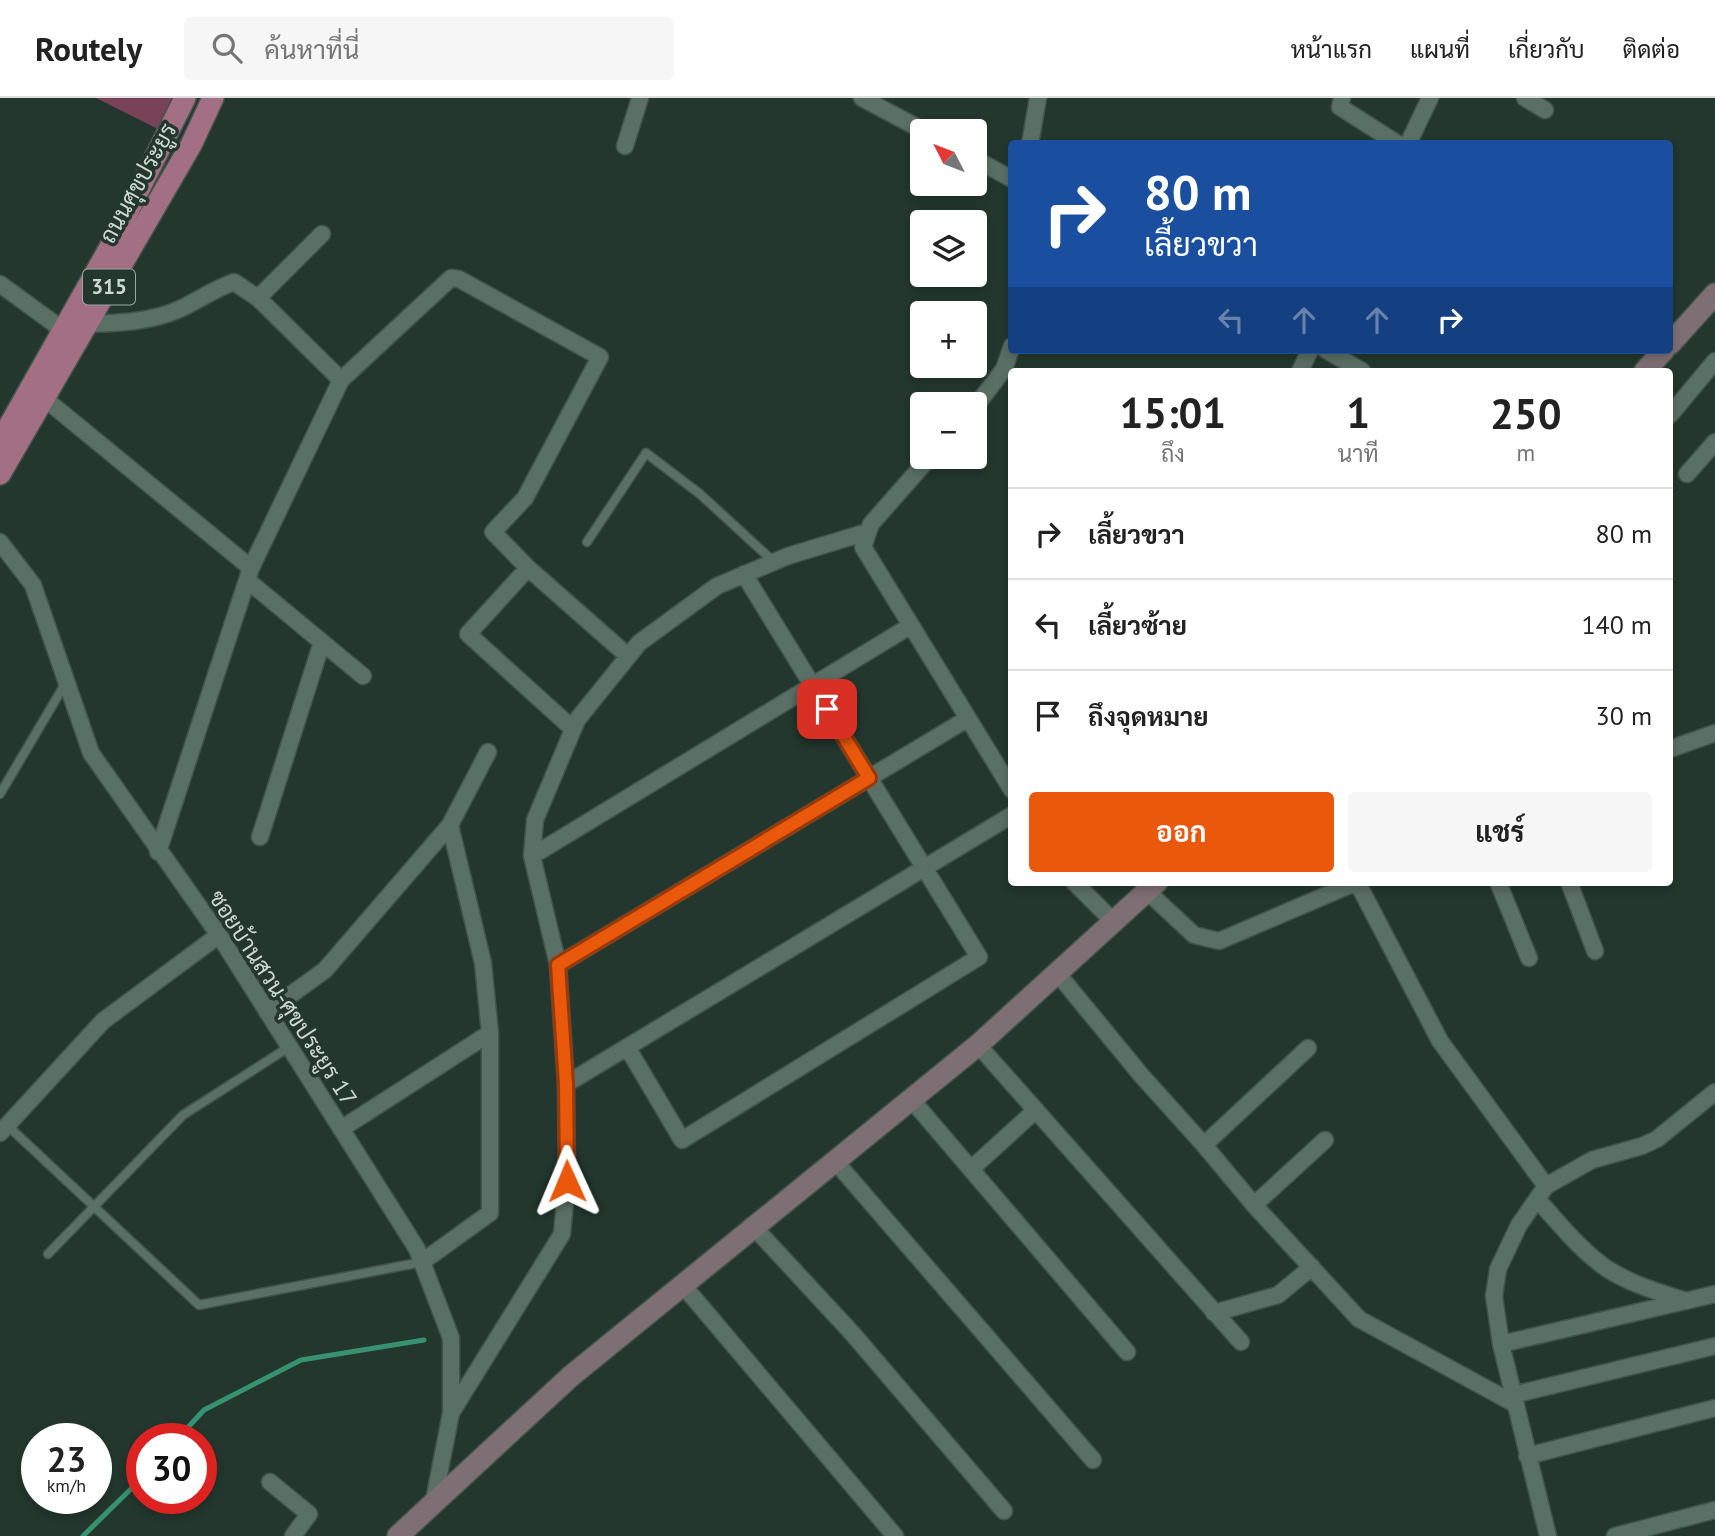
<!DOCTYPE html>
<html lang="th">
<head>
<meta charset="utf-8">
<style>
	:root { --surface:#fff; --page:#f6f6f6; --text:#222; --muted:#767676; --line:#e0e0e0; --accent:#ea580c }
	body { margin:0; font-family:"PT Sans",Sarabun,sans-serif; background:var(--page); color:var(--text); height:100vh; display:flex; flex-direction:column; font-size:26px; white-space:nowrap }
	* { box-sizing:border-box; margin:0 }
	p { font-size:23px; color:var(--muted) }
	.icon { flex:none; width:38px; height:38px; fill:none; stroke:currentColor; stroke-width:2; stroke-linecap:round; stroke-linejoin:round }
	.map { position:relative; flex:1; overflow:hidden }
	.details { position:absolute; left:1008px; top:270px; width:665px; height:518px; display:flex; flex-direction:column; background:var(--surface); border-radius:7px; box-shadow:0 4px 10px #0003 }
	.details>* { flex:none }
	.banner { position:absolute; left:1008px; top:42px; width:665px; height:214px; border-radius:7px; box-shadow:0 4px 10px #0003; background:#1a4fa0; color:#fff; overflow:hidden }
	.needle { width:46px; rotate:312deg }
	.controls { position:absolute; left:910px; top:21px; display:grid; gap:14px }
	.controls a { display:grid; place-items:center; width:77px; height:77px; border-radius:7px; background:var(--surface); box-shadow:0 4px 10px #0003; font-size:35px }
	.speed { position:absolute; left:21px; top:1325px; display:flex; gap:14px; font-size:35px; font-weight:700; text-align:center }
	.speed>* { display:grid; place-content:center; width:91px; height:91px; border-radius:50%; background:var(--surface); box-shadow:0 4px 10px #0003; line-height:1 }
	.speed small { font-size:18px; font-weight:400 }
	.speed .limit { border:10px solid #d22; background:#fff; color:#111 }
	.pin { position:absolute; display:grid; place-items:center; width:60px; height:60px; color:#fff; margin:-30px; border-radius:14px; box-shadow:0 4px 10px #0006 }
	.me { position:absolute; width:77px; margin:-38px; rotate:359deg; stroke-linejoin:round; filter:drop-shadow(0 0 5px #0008) }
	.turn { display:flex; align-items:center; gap:24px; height:147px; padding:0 21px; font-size:32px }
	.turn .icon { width:91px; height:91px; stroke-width:2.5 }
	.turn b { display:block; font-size:49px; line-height:60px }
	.lanes { display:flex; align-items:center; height:66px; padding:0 21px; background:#0003; justify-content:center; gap:35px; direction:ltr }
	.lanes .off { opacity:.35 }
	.eta { display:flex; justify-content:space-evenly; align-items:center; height:119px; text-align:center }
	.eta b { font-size:42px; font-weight:700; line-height:49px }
	.primary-button { display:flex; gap:14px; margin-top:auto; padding:14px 21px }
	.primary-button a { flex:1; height:80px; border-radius:7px; background:var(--accent); color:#fff; font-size:28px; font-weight:700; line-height:80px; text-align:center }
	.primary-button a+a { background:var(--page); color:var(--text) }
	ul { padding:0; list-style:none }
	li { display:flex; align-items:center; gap:21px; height:91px; padding:0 21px; border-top:2px solid var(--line) }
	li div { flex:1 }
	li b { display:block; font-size:26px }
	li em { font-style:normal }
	header { display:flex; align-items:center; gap:42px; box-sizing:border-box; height:98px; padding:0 35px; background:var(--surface); border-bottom:2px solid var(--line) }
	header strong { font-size:33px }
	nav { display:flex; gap:38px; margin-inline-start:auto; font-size:24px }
	.search { width:490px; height:63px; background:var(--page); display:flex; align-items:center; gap:18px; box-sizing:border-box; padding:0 24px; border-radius:7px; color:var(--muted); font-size:26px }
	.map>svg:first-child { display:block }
</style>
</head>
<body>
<header>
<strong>Routely</strong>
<div class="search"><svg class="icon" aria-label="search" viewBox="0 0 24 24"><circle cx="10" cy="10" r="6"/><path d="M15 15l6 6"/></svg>ค้นหาที่นี่</div>
<nav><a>หน้าแรก</a><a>แผนที่</a><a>เกี่ยวกับ</a><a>ติดต่อ</a></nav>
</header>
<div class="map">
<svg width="1715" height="1438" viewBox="0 0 1715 1438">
	<rect width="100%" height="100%" fill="#23372e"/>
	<!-- green -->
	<path fill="#784257" d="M96 0H175L162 33Z"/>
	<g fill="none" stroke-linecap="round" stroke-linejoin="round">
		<!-- stream -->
		<path stroke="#369272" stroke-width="5" d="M178 1340 204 1312 301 1262 424 1242
			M83 1438 142 1380"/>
		<!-- lane casing -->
		<g stroke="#42524c" stroke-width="11">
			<path id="lane" d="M587 444 646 355 700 396 774 464
				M0 696 65 586
				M7 1027 199 1207 422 1164
				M48 1156 183 1017 289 949"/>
		</g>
		<!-- street casing -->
		<g stroke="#42524c" stroke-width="19">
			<path id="street" d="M862 0 924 33
				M1342 0 1340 9 1398 46
				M1525 0 1545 12
				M1030 46 1038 0
				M1408 46 1430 0
				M625 48 640 0
				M975 61 1012 81
				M0 186 63 232
				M258 200 322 136
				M87 226C118 225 151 224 180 211 199 202 214 191 234 184L258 200 341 282
				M1326 252 1362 273
				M1300 273 1310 252
				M44 300 251 470
				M975 309 1004 271 1012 248
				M1670 317 1715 263
				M930 359 871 426 863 449 1012 692
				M1687 376 1715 344
				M0 444 33 487 91 655 219 837 417 1151 451 1240V1315L434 1402
				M528 470 468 536 573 631
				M247 482 363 578
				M1670 651 1715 635
				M260 739 322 544
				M158 754 251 470 341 282 451 180 459 181 600 259 525 400 493 434 528 470 628 558
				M532 758 910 528
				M1074 784 1115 825
				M1357 784 1440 943 1546 1088
				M1498 784 1529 860
				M1569 784 1595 853
				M1148 794 1194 837 1219 843 1357 784
				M558 867 967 621
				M1058 876 1141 977 1204 1047
				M267 914 325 872 450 727 488 654
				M978 947 1241 1244
				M627 949 682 1042 979 859 744 476
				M1308 950 1204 1047 1254 1107 1359 1221 1515 1306
				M566 986 1012 717
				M911 1001 1127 1254
				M341 1031 490 935
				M0 1035 103 923 219 837
				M835 1063 1093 1362
				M971 1071 1036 1012
				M1537 1101C1559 1125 1579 1151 1606 1170 1630 1186 1659 1194 1686 1203
				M1254 1107 1325 1042
				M752 1127 852 1235 1004 1413
				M422 1164 490 1115V935L483 865 450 727
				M682 1186 895 1438
				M1214 1215 1278 1197 1312 1169
				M1501 1246 1715 1196
				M1513 1297 1715 1248
				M451 1315 562 1136 567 1083 566 986 558 867 532 758 535 722 577 622 639 545 717 488 788 458 867 434
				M1527 1358 1715 1310
				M270 1384 309 1416 293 1438
				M1548 1438 1501 1246 1494 1198 1498 1171 1519 1127 1546 1088 1592 1062 1642 1048 1657 1041 1715 994
				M1615 1438 1715 1412"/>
		</g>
		<!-- secondary casing -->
		<g stroke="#42524c" stroke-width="24">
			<path id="secondary" d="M1670 246 1715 196
				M1645 273 1664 252
				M398 1438 571 1278 978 947 1157 784"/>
		</g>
		<!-- primary casing -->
		<g stroke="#42524c" stroke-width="24">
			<path id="primary" d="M0 344 109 151 185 0
				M0 376 191 47 213 0"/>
		</g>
		<!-- lane -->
		<use href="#lane" stroke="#5a6f65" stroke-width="8"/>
		<!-- street -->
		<use href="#street" stroke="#5a6f65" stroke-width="16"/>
		<!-- secondary -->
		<use href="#secondary" stroke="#7e6f74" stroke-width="21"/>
		<!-- primary -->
		<use href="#primary" stroke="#a37083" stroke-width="21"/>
	</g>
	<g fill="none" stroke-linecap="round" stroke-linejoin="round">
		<!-- route casing -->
		<g stroke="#983908" stroke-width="18">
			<path id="route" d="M567 1083 566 986 558 867 869 680 827 611"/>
		</g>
		<!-- route -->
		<use href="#route" stroke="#ea580c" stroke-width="12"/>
	</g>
	<g text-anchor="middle" stroke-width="7" stroke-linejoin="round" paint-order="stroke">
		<!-- shield labels -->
		<rect fill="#23372e" stroke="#9ba8a2" stroke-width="2" x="83" y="171.5" width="52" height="35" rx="5"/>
		<g font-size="21" font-weight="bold" fill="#ced9d4">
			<text x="109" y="196">315</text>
		</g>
		<!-- street labels -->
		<g font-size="23" fill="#ced9d4" stroke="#23372e">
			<text transform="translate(138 85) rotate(-61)" y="8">ถนนศุขประยูร</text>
			<text transform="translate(283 900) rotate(57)" y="8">ซอยบ้านสวน-ศุขประยูร 17</text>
		</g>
	</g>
</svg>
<div class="controls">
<a><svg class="needle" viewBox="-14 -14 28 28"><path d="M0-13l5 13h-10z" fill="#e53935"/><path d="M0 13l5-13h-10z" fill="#767676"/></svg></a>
<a><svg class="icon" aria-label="layers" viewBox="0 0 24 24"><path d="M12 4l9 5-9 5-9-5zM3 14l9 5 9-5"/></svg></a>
<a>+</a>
<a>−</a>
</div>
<div class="speed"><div>23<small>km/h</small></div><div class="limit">30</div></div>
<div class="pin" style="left:827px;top:611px;background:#d93025"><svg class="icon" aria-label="arrive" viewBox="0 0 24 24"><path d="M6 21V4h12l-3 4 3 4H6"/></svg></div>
<svg class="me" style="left:567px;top:1083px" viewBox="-20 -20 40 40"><path d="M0-17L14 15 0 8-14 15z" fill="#ea580c" stroke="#fff" stroke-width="4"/></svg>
<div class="banner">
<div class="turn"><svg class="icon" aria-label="right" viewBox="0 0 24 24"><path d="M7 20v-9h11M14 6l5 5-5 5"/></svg><div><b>80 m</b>เลี้ยวขวา</div></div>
<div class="lanes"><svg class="icon off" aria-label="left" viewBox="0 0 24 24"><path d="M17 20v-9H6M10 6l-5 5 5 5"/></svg><svg class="icon off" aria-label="ahead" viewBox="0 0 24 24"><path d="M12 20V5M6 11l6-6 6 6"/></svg><svg class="icon off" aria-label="ahead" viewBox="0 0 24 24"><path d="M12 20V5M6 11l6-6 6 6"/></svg><svg class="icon" aria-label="right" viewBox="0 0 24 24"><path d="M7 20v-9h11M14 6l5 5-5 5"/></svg></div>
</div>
<section class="details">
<div class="eta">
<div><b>15:01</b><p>ถึง</p></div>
<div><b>1</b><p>นาที</p></div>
<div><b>250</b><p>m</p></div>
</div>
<ul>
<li><svg class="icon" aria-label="right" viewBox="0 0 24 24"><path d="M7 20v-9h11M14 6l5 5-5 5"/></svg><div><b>เลี้ยวขวา</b></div><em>80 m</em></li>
<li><svg class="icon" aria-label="left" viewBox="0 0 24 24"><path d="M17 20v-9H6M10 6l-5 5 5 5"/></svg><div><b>เลี้ยวซ้าย</b></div><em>140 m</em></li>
<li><svg class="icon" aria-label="arrive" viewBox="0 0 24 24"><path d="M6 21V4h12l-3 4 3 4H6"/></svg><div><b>ถึงจุดหมาย</b></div><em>30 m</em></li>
</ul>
<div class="primary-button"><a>ออก</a><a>แชร์</a></div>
</section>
</div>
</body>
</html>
